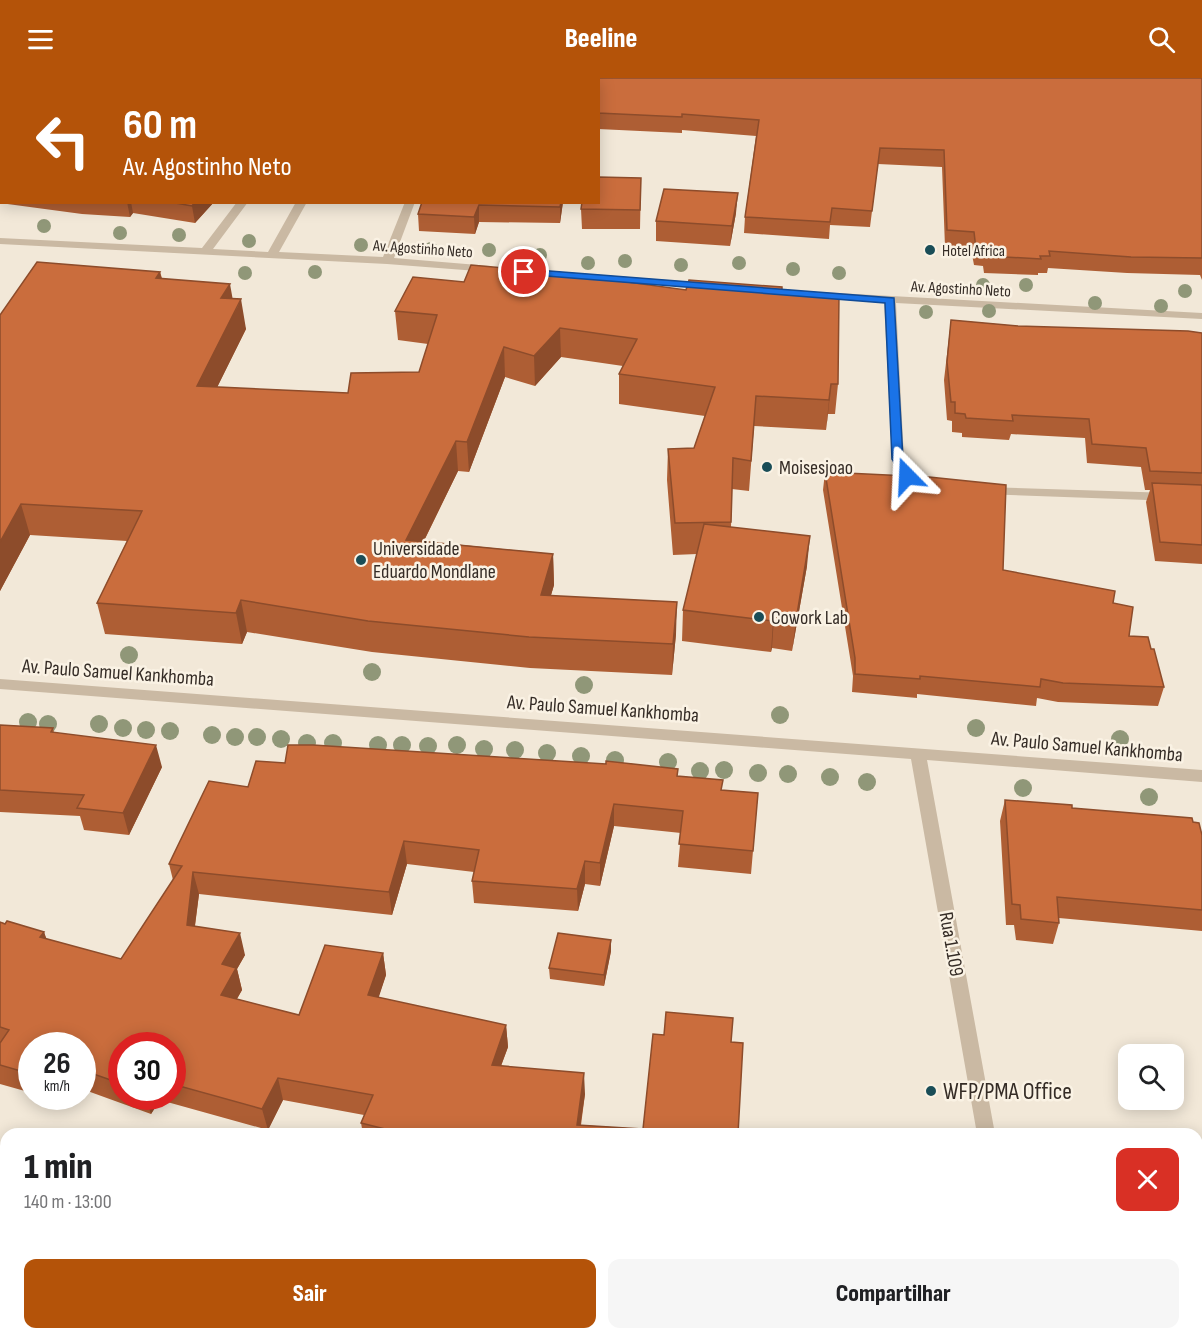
<!DOCTYPE html>
<html lang="pt">
<head>
<meta charset="utf-8">
<style>
	:root { --surface:#fff; --page:#f6f6f6; --text:#202124; --muted:#757577; --accent:#b45309 }
	body { margin:0; font-family:"Sofia Sans Condensed",sans-serif; background:var(--page); color:var(--text); height:100vh; display:flex; flex-direction:column; font-size:22px; white-space:nowrap }
	* { box-sizing:border-box; margin:0 }
	p { font-size:20px; color:var(--muted) }
	.icon { flex:none; width:33px; height:33px; fill:none; stroke:currentColor; stroke-width:2; stroke-linecap:round; stroke-linejoin:round }
	.map { position:relative; flex:1; overflow:hidden }
	.sheet { position:absolute; left:0px; top:1050px; width:1203px; height:212px; display:flex; flex-direction:column; background:var(--surface); border-radius:18px 18px 0 0; box-shadow:0 3px 15px #0003 }
	.sheet>* { flex:none }
	.banner { position:absolute; left:0px; top:0px; width:600px; height:126px; box-shadow:0 3px 15px #0003; background:#b45309; color:#fff; overflow:hidden }
	.fabs { position:absolute; left:1118px; top:966px; display:grid; gap:12px }
	.fabs a { display:grid; place-items:center; width:66px; height:66px; border-radius:12px; background:var(--surface); box-shadow:0 3px 15px #0003; font-size:30px }
	.speed { position:absolute; left:18px; top:954px; display:flex; gap:12px; font-size:30px; font-weight:700; text-align:center }
	.speed>* { display:grid; place-content:center; width:78px; height:78px; border-radius:50%; background:var(--surface); box-shadow:0 3px 15px #0003; line-height:1 }
	.speed small { font-size:15px; font-weight:400 }
	.speed .limit { border:9px solid #d22; background:#fff; color:#111 }
	.pin { position:absolute; display:grid; place-items:center; width:51px; height:51px; color:#fff; margin:-26px; border:3px solid #fff; border-radius:50%; box-shadow:0 2px 6px #0007 }
	.me { position:absolute; width:66px; margin:-33px; rotate:339deg; stroke-linejoin:round; filter:drop-shadow(0 0 4px #0008) }
	.turn { display:flex; align-items:center; gap:21px; height:126px; padding:0 24px; font-size:27px }
	.turn .icon { width:78px; height:78px; stroke-width:2.5 }
	.turn b { display:block; font-size:42px; line-height:51px }
	.round { display:grid; place-items:center; flex:none; width:63px; height:63px; border-radius:12px; background:var(--page) }
	.head { display:flex; align-items:center; justify-content:space-between; height:102px; padding:0 24px }
	h1 { font-size:36px; font-weight:800; line-height:45px }
	.primary-button { display:flex; gap:12px; margin-top:auto; padding:12px 24px }
	.primary-button a { flex:1; height:69px; border-radius:12px; background:var(--accent); color:#fff; font-size:24px; font-weight:800; line-height:69px; text-align:center }
	.primary-button a+a { background:var(--page); color:var(--text) }
	header { display:flex; justify-content:space-between; align-items:center; height:78px; padding:0 24px; background:var(--accent); color:#fff; font-size:27px; font-weight:800 }
	.map>svg:first-child { display:block }
</style>
</head>
<body>
<header><svg class="icon" aria-label="menu" viewBox="0 0 24 24"><path d="M4 6h16M4 12h16M4 18h16"/></svg>Beeline<svg class="icon" aria-label="search" viewBox="0 0 24 24"><circle cx="10" cy="10" r="6"/><path d="M15 15l6 6"/></svg></header>
<div class="map">
<svg width="1202" height="1261" viewBox="0 0 1202 1261">
	<rect width="100%" height="100%" fill="#f2e8d8"/>
	<g fill="none" stroke-linecap="round" stroke-linejoin="round">
		<!-- minor -->
		<path fill="#cab9a3" fill-rule="evenodd" d="M50 0H60L50 2Z
			M2 54V61H0V55Z
			M237 124H248L213 171 268 174 296 124H307L279 174 383 179 405 124H415L394 180 490 188 496 191 490 194 387 186 0 166V160L202 170Z
			M564 194 708 205 714 208 708 211 560 199 558 197Z
			M819 214 1202 235V241L896 225 904 381 912 394 932 404 934 407 927 411 902 400 892 381 884 224 815 219 813 217Z
			M986 409 1202 416V424L981 416 979 413 981 410Z
			M0 601 1202 692V704L927 682 995 1056H977L911 681 0 611Z
			M0 1068 6 1070V1086L0 1084Z
			M438 1256H472L474 1261H440Z
			M1012 1256H1032L1033 1261H1013Z"/>
	</g>
	<!-- trees -->
	<g fill="#909778">
		<circle cx="44" cy="148" r="7"/>
		<circle cx="120" cy="155" r="7"/>
		<circle cx="179" cy="157" r="7"/>
		<circle cx="249" cy="163" r="7"/>
		<circle cx="361" cy="167" r="7"/>
		<circle cx="431" cy="171" r="7"/>
		<circle cx="489" cy="172" r="7"/>
		<circle cx="540" cy="177" r="7"/>
		<circle cx="625" cy="183" r="7"/>
		<circle cx="588" cy="185" r="7"/>
		<circle cx="739" cy="185" r="7"/>
		<circle cx="681" cy="187" r="7"/>
		<circle cx="793" cy="191" r="7"/>
		<circle cx="315" cy="194" r="7"/>
		<circle cx="245" cy="195" r="7"/>
		<circle cx="839" cy="195" r="7"/>
		<circle cx="983" cy="207" r="7"/>
		<circle cx="1026" cy="207" r="7"/>
		<circle cx="1185" cy="213" r="7"/>
		<circle cx="1095" cy="225" r="7"/>
		<circle cx="1161" cy="228" r="7"/>
		<circle cx="989" cy="233" r="7"/>
		<circle cx="926" cy="234" r="7"/>
		<circle cx="129" cy="577" r="9"/>
		<circle cx="372" cy="594" r="9"/>
		<circle cx="584" cy="607" r="9"/>
		<circle cx="780" cy="637" r="9"/>
		<circle cx="28" cy="644" r="9"/>
		<circle cx="48" cy="646" r="9"/>
		<circle cx="99" cy="646" r="9"/>
		<circle cx="123" cy="650" r="9"/>
		<circle cx="976" cy="650" r="9"/>
		<circle cx="146" cy="652" r="9"/>
		<circle cx="170" cy="653" r="9"/>
		<circle cx="212" cy="657" r="9"/>
		<circle cx="235" cy="659" r="9"/>
		<circle cx="257" cy="659" r="9"/>
		<circle cx="281" cy="661" r="9"/>
		<circle cx="1120" cy="661" r="9"/>
		<circle cx="307" cy="665" r="9"/>
		<circle cx="333" cy="665" r="9"/>
		<circle cx="378" cy="667" r="9"/>
		<circle cx="402" cy="667" r="9"/>
		<circle cx="457" cy="667" r="9"/>
		<circle cx="428" cy="668" r="9"/>
		<circle cx="484" cy="671" r="9"/>
		<circle cx="515" cy="672" r="9"/>
		<circle cx="547" cy="675" r="9"/>
		<circle cx="581" cy="678" r="9"/>
		<circle cx="615" cy="682" r="9"/>
		<circle cx="668" cy="684" r="9"/>
		<circle cx="724" cy="692" r="9"/>
		<circle cx="700" cy="693" r="9"/>
		<circle cx="758" cy="695" r="9"/>
		<circle cx="788" cy="696" r="9"/>
		<circle cx="830" cy="699" r="9"/>
		<circle cx="867" cy="704" r="9"/>
		<circle cx="1023" cy="710" r="9"/>
		<circle cx="1149" cy="719" r="9"/>
	</g>
	<!-- wall -->
	<path fill="#ae5e34" fill-rule="evenodd" d="M1202 0V202L1200 197 1127 195 1048 190 1047 195H1038V197L984 195 983 188 974 187 971 171 945 169 942 89 878 86 870 149 830 147 829 161 744 155 745 139 756 58 682 52V55L598 51V2Z
		M2 92V124H214L195 145 133 135 130 139 82 136 0 125V94Z
		M641 100 640 151H582L581 131Z
		M422 124H563L560 145 479 144 475 156 419 153 418 136Z
		M736 135 730 168 656 163V143Z
		M160 194 162 200 232 221 246 251 217 309 348 315 419 294 428 266 398 262 395 233 464 204 686 212 782 214 838 306 835 336H828L826 352 754 348 749 413 732 411 731 449 807 488 792 573 772 570 771 574 682 563 683 532 697 476 673 477 667 402 668 371 694 370 705 338 619 326V296L623 288 561 279 535 308 505 299 469 394 458 393 424 463 553 476 554 507 551 517 676 556 672 597 530 590 372 574 247 554 242 566 105 556 97 525 127 463 30 457 0 513V237Z
		M951 242 1018 248 1202 255V486L1155 483 1146 424 1150 412H1145L1141 389 1087 385 1085 360 1011 356 1009 362 962 359V355L952 354V343L947 342 944 302Z
		M825 394 1003 492 1113 525 1129 558 1164 609 1158 628 1058 624 1037 620 1036 628 917 616V620L852 614 853 598 823 412Z
		M0 647 53 650 54 655 162 689 129 757 84 752 80 738 0 734Z
		M285 685 677 698 722 712 758 715 751 796 678 789 681 755 614 748 600 808 585 806 578 833 474 825 472 803 474 794 407 786 392 837 199 816 195 848 245 877 237 891 242 912 237 921 299 937 383 875 386 897 378 920 506 947 508 969 501 988 585 1016 581 1047 643 1051 731 964 738 1056H363L361 1045 364 1037 283 1022 268 1052 160 1022 151 1036 82 1011V968H32V1015L0 1006V844L44 854 46 861 121 881 173 802 169 786 248 709ZM122 968H172V1018H122Z
		M1005 722 1193 744 1202 757V853L1059 840V845L1053 866 1016 862 1014 847H1006L1000 743Z
		M611 862V873L604 908 550 901 549 890Z"/>
	<!-- shaded-wall -->
	<path fill="#8d4c2b" d="M738 115 736 135 730 168 732 148Z
		M127 124H131L133 135 130 139Z
		M195 124H214L195 145 192 128Z
		M561 124H563L560 145V129Z
		M479 127V144L475 156 474 139Z
		M160 194 166 223 156 200Z
		M230 206 235 234 241 221 246 251 203 338 197 308 221 220Z
		M560 250 561 279 535 308 534 278Z
		M504 269 505 299 469 394 467 364Z
		M831 306 828 336 826 352 829 322Z
		M456 363 458 393 409 493 406 462Z
		M21 426 30 457 0 513V464Z
		M810 458 807 488 792 573 796 542Z
		M553 476 554 507 542 548 541 517Z
		M241 522 247 554 242 566 236 535Z
		M677 524 676 556 672 597 673 566Z
		M774 539 772 570 771 574 773 543Z
		M156 667 162 689 129 757 123 735Z
		M614 726V748L600 808V785Z
		M404 763 407 786 392 837 389 814Z
		M585 783V806L578 833 577 811Z
		M193 794 199 816 192 869 187 847Z
		M44 854 52 876 40 859Z
		M240 855 245 877 237 891 242 912 226 939 221 917 222 886Z
		M611 862V873L604 908V897Z
		M383 875 386 897 372 940 368 917Z
		M506 947 508 969 493 1009 492 987Z
		M32 983V1012L24 994Z
		M584 995 585 1016 579 1056 577 1047Z
		M278 1000 283 1022 268 1052 262 1031Z
		M145 1018H159L160 1022 151 1036Z
		M58 1256H82L78 1261H54Z"/>
	<!-- building -->
	<path fill="#ca6d3d" stroke="#8d4c2b" stroke-width="1.5" d="M84 0H448V2H82Z
		M544 0H1202V180L1131 179 1049 173 1050 178H1040L1041 181 987 178 986 171H976L974 154 947 152 944 72 880 70 872 133 832 130 830 144 745 139 759 42 682 36V39L598 35V2H543Z
		M2 92V109H0V94Z
		M598 99 641 100 640 132 581 131 582 124H598Z
		M664 111 738 115 732 148 656 143Z
		M170 124H195L192 128Z
		M422 124H561L560 129 479 127 474 139 418 136Z
		M37 184 160 194 156 200 230 206 221 220 241 221 197 308 348 315 351 295 419 294 437 237 395 233 413 199 464 204 471 187 561 195 686 212 689 202 782 209V214L839 217 838 306H831L829 322 756 318 751 383 733 380 731 444 675 445 668 371 694 370 715 309 619 296 637 261 560 250 534 278 504 269 467 364 456 363 406 462 553 476 541 517 677 524 673 566 529 559 368 543 241 522 236 535 97 525 142 433 21 426 0 464V237Z
		M951 242 1018 248 1188 253 1202 255V395L1150 393 1146 370 1092 366 1089 341 1012 337 1013 343 966 340 965 336 955 335V324H951L947 284Z
		M825 394 929 399 1006 407 1003 492 1115 513 1113 525 1133 529 1129 558 1148 559 1151 571H1154L1164 609 1063 605 1041 601 1040 609 920 598V601L855 596V580Z
		M1152 405 1202 407V467L1160 464Z
		M704 446 810 458 796 542 774 539 773 543 683 532Z
		M0 647 53 650 51 654 156 667 123 735 77 730 84 717 0 712Z
		M288 667H313L606 686V683L678 691 677 698 723 702 721 712 758 715 753 773 679 766 683 733 614 726 600 785 585 783 577 811 472 803 479 772 404 763 389 814 193 794 187 847 240 855 222 886 236 890 221 917 299 937 325 867 383 875 368 917 506 947 492 987 584 995 577 1047 643 1051 653 956 664 957 666 934 733 940 731 964 743 965 738 1056H405L361 1045 373 1017 278 1000 262 1031 172 1006V968H122V1006L82 992V968H32V983L24 994 0 987V965L9 952 0 949V844L5 846 7 843 44 854 40 859 121 881 182 788 169 786 209 703 248 709 256 683 285 685Z
		M1005 722 1072 727V730L1192 740 1193 744 1199 745 1202 757V832L1057 819 1059 845 1021 841 1020 827 1012 826Z
		M558 855 611 862 604 897 549 890Z
		M6 1177V1256H58L54 1261H0V1184Z
		M130 1256H133L157 1261H128Z"/>
	<!-- route -->
	<path fill="#1a73e8" stroke="#114b97" stroke-width="1.5" d="M524 191 894 220 903 381 913 398 907 401 903 400 892 381 885 225 521 196 519 194Z"/>
	<!-- markers -->
	<g fill="#1a4d57" stroke="#faf2e4" stroke-width="2">
		<circle cx="930" cy="172" r="6"/>
		<circle cx="767" cy="389" r="6"/>
		<circle cx="361" cy="482" r="6"/>
		<circle cx="759" cy="539" r="6"/>
		<circle cx="931" cy="1013" r="6"/>
	</g>
	<g text-anchor="middle" stroke-width="5" stroke-linejoin="round" paint-order="stroke">
		<!-- far-street labels -->
		<g font-size="16" fill="#352c26" stroke="#faf2e4">
			<text transform="translate(423 170) rotate(4)" y="6">Av. Agostinho Neto</text>
			<text transform="translate(961 210) rotate(3)" y="6">Av. Agostinho Neto</text>
		</g>
		<!-- far-poi labels -->
		<g font-size="16" fill="#352c26" stroke="#faf2e4" text-anchor="start">
			<text x="942" y="178">Hotel Africa</text>
		</g>
		<!-- poi labels -->
		<g font-size="20" fill="#352c26" stroke="#faf2e4" text-anchor="start">
			<text x="779" y="396">Moisesjoao</text>
			<text x="373" y="477">Universidade<tspan x="373" dy="23">Eduardo Mondlane</tspan></text>
			<text x="771" y="546">Cowork Lab</text>
		</g>
		<!-- street labels -->
		<g font-size="20" fill="#352c26" stroke="#faf2e4">
			<text transform="translate(118 594) rotate(4)" y="7">Av. Paulo Samuel Kankhomba</text>
			<text transform="translate(603 630) rotate(4)" y="7">Av. Paulo Samuel Kankhomba</text>
			<text transform="translate(1087 668) rotate(5)" y="7">Av. Paulo Samuel Kankhomba</text>
			<text transform="translate(952 866) rotate(80)" y="7">Rua 1.109</text>
		</g>
		<!-- near-poi labels -->
		<g font-size="24" fill="#352c26" stroke="#faf2e4" text-anchor="start">
			<text x="943" y="1021">WFP/PMA Office</text>
		</g>
	</g>
</svg>
<div class="fabs">
<a><svg class="icon" aria-label="search" viewBox="0 0 24 24"><circle cx="10" cy="10" r="6"/><path d="M15 15l6 6"/></svg></a>
</div>
<div class="speed"><div>26<small>km/h</small></div><div class="limit">30</div></div>
<div class="pin" style="left:524px;top:194px;background:#d93025"><svg class="icon" aria-label="arrive" viewBox="0 0 24 24"><path d="M6 21V4h12l-3 4 3 4H6"/></svg></div>
<svg class="me" style="left:907px;top:398px" viewBox="-20 -20 40 40"><path d="M0-17L14 15 0 8-14 15z" fill="#1a73e8" stroke="#fff" stroke-width="4"/></svg>
<div class="banner">
<div class="turn"><svg class="icon" aria-label="left" viewBox="0 0 24 24"><path d="M17 20v-9H6M10 6l-5 5 5 5"/></svg><div><b>60 m</b>Av. Agostinho Neto</div></div>
</div>
<section class="sheet">
<div class="head"><div><h1>1 min</h1><p>140 m · 13:00</p></div><a class="round" style="background:#d93025;color:#fff"><svg class="icon" aria-label="close" viewBox="0 0 24 24"><path d="M6 6l12 12M18 6L6 18"/></svg></a></div>
<div class="primary-button"><a>Sair</a><a>Compartilhar</a></div>
</section>
</div>
</body>
</html>
